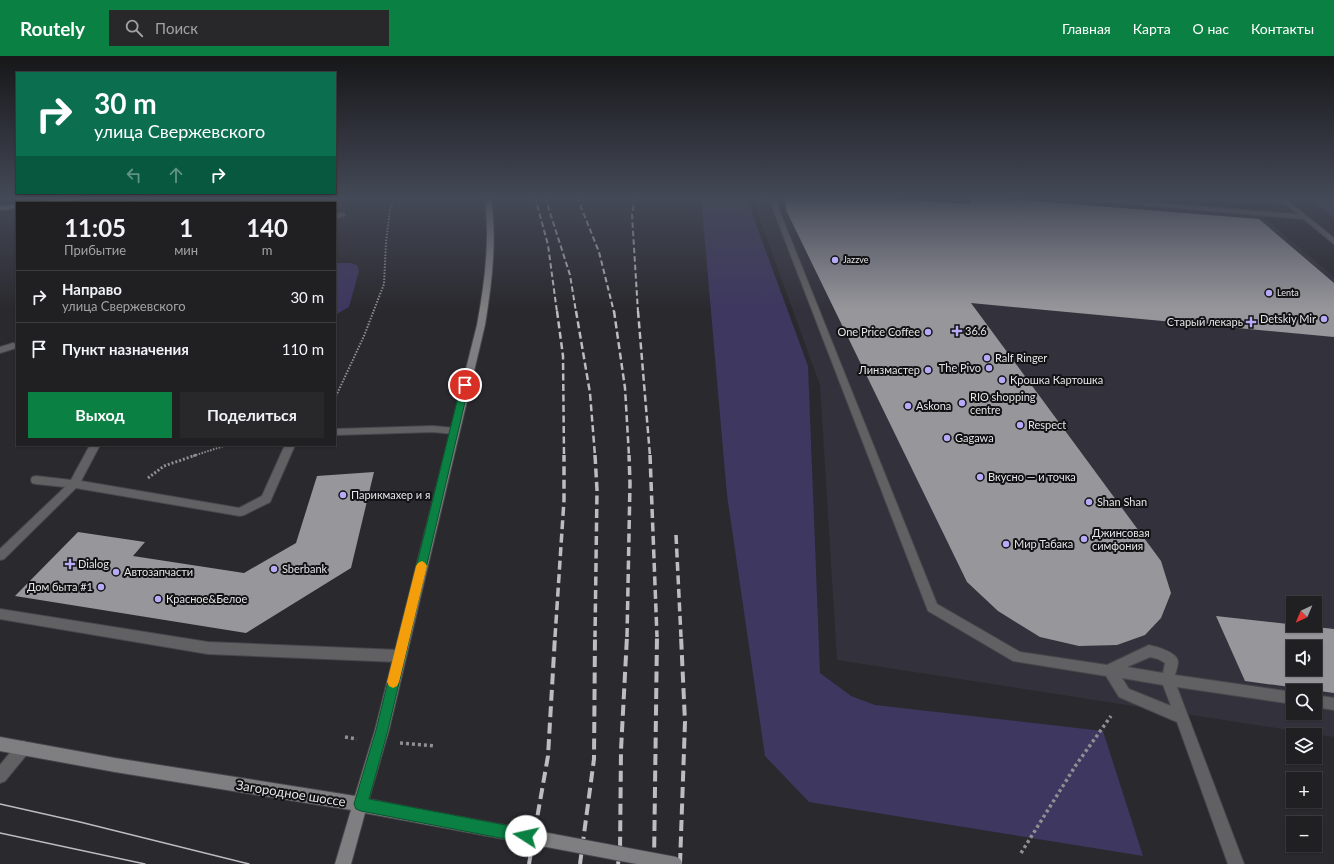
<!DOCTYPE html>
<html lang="ru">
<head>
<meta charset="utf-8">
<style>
	:root { --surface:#201f22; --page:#28272a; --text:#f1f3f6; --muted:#a2a2a5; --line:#3d3d40; --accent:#0b8043 }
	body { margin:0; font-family:Lato,sans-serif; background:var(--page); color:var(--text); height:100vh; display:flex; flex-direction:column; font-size:15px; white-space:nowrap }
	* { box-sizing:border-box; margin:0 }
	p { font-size:13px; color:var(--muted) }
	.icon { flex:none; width:22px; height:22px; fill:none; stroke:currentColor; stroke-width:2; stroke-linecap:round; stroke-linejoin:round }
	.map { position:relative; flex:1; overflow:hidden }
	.panel { position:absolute; left:16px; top:146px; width:320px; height:244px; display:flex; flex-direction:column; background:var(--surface); border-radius:0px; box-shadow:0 1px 3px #0004,0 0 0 1px var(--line) }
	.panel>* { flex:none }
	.banner { position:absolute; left:16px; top:16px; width:320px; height:122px; border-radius:0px; box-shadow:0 1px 3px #0004,0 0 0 1px var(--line); background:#0b6e4f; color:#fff; overflow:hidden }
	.needle { width:26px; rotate:224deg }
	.tools { position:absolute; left:1286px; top:540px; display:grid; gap:8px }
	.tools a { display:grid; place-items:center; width:36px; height:36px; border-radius:0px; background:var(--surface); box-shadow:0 1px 3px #0004,0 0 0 1px var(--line); font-size:20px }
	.pin { position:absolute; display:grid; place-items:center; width:34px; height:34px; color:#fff; margin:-17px; border:2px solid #fff; border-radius:50%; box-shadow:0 1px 4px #0007 }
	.me { position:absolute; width:44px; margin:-22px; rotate:280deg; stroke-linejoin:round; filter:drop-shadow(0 0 3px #0008) }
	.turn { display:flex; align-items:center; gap:14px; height:84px; padding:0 12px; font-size:18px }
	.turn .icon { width:52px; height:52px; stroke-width:2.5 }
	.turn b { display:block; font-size:28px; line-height:34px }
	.lanes { display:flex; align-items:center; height:38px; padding:0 12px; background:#0003; justify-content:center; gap:20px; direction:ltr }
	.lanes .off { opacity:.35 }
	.eta { display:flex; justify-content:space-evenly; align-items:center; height:68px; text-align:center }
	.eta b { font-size:24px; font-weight:700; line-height:28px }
	.cta { display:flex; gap:8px; margin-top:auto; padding:8px 12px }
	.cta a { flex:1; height:46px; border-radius:0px; background:var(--accent); color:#fff; font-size:16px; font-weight:700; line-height:46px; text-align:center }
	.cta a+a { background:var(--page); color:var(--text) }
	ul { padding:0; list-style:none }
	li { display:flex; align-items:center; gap:12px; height:52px; padding:0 12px; border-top:1px solid var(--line) }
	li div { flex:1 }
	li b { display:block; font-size:15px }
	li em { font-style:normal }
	header { display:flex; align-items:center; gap:24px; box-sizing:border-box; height:56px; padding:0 20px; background:var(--accent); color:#fff }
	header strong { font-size:19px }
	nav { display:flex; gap:22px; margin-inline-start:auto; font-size:14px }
	.search { width:280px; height:36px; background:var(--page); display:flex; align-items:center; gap:10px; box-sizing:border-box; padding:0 14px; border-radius:0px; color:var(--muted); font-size:15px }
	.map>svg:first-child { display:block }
</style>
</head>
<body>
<header>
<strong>Routely</strong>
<div class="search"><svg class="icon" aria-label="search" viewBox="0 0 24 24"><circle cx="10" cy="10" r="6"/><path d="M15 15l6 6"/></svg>Поиск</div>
<nav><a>Главная</a><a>Карта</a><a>О нас</a><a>Контакты</a></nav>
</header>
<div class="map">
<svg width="1334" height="808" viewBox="0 0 1334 808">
	<rect width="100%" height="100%" fill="#2a292e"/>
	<!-- built -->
	<path fill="#33323c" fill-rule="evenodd" d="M756 141H1098L1255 154 1334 221V681L837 604 820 329 754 147ZM1293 547H1315V569H1293ZM1293 591H1315V613H1293ZM1293 635H1315V657H1293Z"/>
	<!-- green -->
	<path fill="#3e3760" d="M701 141H746L808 310 820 617 851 640 875 649 1103 675 1143 800 809 746 765 700 727 439Z
		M1307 141H1334V162Z
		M335 207H350L357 209 359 215 349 251 335 259Z"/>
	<!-- building -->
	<path fill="#97969b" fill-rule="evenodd" d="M785 141H891L893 143 971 148 970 141H984L1259 163 1334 227V281L971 247 1161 505 1171 537 1161 562 1145 579 1117 589 1079 590 1040 581 998 555 967 526 786 154Z
		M374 416 351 512 246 577 15 540 78 476 145 486 133 500 244 517 296 487 317 420Z
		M1216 560 1334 573V637L1245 625ZM1293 591H1315V613H1293Z"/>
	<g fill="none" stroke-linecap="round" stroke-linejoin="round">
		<!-- lane casing -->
		<g stroke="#48474c" stroke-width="2">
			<path id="lane" d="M773 141H779L777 144 780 156 937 548 1020 596 1107 609 1149 589C1157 591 1178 596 1178 606 1178 610 1176 615 1175 619L1293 636V648L1177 631 1244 808H1228L1177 666 1119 641 1106 620 1013 605 928 555 774 156 771 144ZM1150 601 1158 603 1165 607 1163 617 1127 611ZM1122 622 1163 629 1171 650 1129 633Z
				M1065 141H1086L1304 159 1307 161 1304 163 1068 143Z
				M1208 141H1234L1287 144 1290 146 1287 148 1211 143Z
				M343 157 345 158V160L335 162V158Z
				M13 287 16 288V292L0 297V291Z
				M433 370 454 372 459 375 454 378 433 376 335 379V373Z
				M90 389H100L81 425 239 452 262 440 285 389H295L270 446 244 459 240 460 76 432 4 503 0 504V493L65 431 36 428 32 427 31 424 32 421 36 420 71 424Z
				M0 553 208 586 399 594 404 596 405 600 404 604 399 606 208 598 0 563Z
				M1315 639 1334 642V654L1315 651Z
				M23 685 28 687 30 692 28 697 5 725 0 727V709L18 687Z"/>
		</g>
		<!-- street casing -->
		<g stroke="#48474c" stroke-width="2">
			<path id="street" d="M1277 141H1283L1334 182V188Z"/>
		</g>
		<!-- secondary casing -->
		<g stroke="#48474c" stroke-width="2">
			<path id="secondary" d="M76 141H91L88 143 54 147H35L38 145Z
				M485 141H491C497 185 492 226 485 269L389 674 369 743 419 753 424 755 426 760 424 765 419 767 365 757 351 808H335L351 754 115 716 0 695V681L115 702 355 740 375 674 477 269C485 226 490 185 485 141Z
				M17 148V152L0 154V150Z"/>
		</g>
		<!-- path-far2 -->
		<path stroke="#908f93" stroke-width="2" stroke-dasharray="1.5 1.5" stroke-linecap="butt" d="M157 141 172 147
			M110 147 158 141
			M222 147 273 141
			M335 349 336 340 364 280 384 228 386 186 390 154 394 141
			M193 400 227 389"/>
		<!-- path-far1 -->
		<path stroke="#908f93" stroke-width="3" stroke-dasharray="2 2" stroke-linecap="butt" d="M148 422 164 410 196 399"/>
		<!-- path -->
		<path stroke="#908f93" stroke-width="3.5" stroke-dasharray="3 3" stroke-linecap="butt" d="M345 681 357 683
			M400 687 435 690
			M1021 797 1076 709 1111 660"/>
		<!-- lane -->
		<use href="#lane" fill="#616063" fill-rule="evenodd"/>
		<!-- street -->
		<use href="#street" fill="#616063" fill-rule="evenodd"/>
		<!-- secondary -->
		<use href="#secondary" fill="#7f7f82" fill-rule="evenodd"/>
		<!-- tram -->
		<path stroke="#bdbcbf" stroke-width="1.5" d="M0 748 80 766 249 808
			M0 777 145 808"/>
		<!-- rail-far3 -->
		<path stroke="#bdbcbf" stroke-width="2" stroke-dasharray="5.5 3" stroke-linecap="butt" d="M535 141 548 189 557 256
			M545 141 570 219 576 256
			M577 141 599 196 614 256
			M635 141 632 159 638 256"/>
		<!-- rail-far2 -->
		<path stroke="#bdbcbf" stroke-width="2.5" stroke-dasharray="7 3.5" stroke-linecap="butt" d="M557 255 563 300 564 400
			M576 255 590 337 595 400
			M614 255 625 332 629 400
			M638 255 650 400"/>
		<!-- rail-far1 -->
		<path stroke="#bdbcbf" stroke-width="3.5" stroke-dasharray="9 4.5" stroke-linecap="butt" d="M595 399 597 434 595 581
			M650 399 657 581
			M676 479 681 581
			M555 581 564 444V399
			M627 581 630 427 629 399"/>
		<!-- rail -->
		<path stroke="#bdbcbf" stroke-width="4" stroke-dasharray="11 5.5" stroke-linecap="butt" d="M529 808 548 700 555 580
			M580 808 594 703 595 580
			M618 808 620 797 621 694 627 580
			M654 808 657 580
			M680 808 685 666 681 580"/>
		<!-- secondary-bridge casing -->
		<g stroke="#48474c" stroke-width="16" stroke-linecap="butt">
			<path id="secondary-bridge" d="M419 760 675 808"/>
		</g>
		<!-- secondary-bridge -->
		<use href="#secondary-bridge" stroke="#7f7f82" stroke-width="14"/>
	</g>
	<!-- sky -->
	<linearGradient id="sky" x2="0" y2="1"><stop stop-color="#171719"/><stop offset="0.56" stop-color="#444957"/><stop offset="1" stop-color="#444957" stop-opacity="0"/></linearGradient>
	<rect width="1334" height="254" fill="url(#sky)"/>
	<!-- route -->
	<path fill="#0b8043" stroke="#07532c" d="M465 327 469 329 388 674 369 743 526 773 531 775 533 780 531 785 526 787 361 755 356 753 354 748 376 674 461 329Z"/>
	<!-- slow -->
	<path fill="#f59e0b" d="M422 505 425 507 427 510 399 626 397 630 393 632 389 630 387 626 416 510 418 507Z"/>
	<!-- markers -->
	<g fill="#b7abf8" stroke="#121214" stroke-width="1.5">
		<circle cx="835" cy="204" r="4"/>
		<circle cx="1269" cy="237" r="4"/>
		<circle cx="1324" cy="263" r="4"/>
		<path d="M1249 260h4v4h4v4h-4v4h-4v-4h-4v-4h4z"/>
		<path d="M955 269h4v4h4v4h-4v4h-4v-4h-4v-4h4z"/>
		<circle cx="928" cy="276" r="4"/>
		<circle cx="987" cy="302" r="4"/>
		<circle cx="989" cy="312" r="4"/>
		<circle cx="928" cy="314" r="4"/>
		<circle cx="1002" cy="324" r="4"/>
		<circle cx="962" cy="347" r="4"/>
		<circle cx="908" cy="350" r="4"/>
		<circle cx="1020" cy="369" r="4"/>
		<circle cx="947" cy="382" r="4"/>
		<circle cx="980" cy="421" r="4"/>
		<circle cx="343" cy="439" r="4"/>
		<circle cx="1089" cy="446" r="4"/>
		<circle cx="1084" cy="483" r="4"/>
		<circle cx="1006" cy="488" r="4"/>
		<path d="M68 502h4v4h4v4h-4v4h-4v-4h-4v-4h4z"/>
		<circle cx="274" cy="513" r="4"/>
		<circle cx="116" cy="516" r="4"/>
		<circle cx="101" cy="531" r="4"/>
		<circle cx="158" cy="543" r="4"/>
	</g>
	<g text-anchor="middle" stroke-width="4" stroke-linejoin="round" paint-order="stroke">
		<!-- far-poi labels -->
		<g font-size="9" fill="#e5e4e7" stroke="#121214" text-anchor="start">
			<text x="843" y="207">Jazzve</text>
			<text x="1277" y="240">Lenta</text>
		</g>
		<!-- poi labels -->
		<g font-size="11" fill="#e5e4e7" stroke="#121214" text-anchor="start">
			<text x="1316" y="267" text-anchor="end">Detskiy Mir</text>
			<text x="1243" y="270" text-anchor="end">Старый лекарь</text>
			<text x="965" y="279">36.6</text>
			<text x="920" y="280" text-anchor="end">One Price Coffee</text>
			<text x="995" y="306">Ralf Ringer</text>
			<text x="981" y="316" text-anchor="end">The Pivo</text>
			<text x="920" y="318" text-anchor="end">Линзмастер</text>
			<text x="1010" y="328">Крошка Картошка</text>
			<text x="970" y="345">RIO shopping<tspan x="970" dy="13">centre</tspan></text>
			<text x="916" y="354">Askona</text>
			<text x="1028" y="373">Respect</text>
			<text x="955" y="386">Gagawa</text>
			<text x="988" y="425">Вкусно — и точка</text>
			<text x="351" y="443">Парикмахер и я</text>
			<text x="1097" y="450">Shan Shan</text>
			<text x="1092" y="481">Джинсовая<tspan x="1092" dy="13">симфония</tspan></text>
			<text x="1014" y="492">Мир Табака</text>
			<text x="78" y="512">Dialog</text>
			<text x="282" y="517">Sberbank</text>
			<text x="124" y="520">Автозапчасти</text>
			<text x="93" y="535" text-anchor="end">Дом быта #1</text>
			<text x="166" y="547">Красное&amp;Белое</text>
		</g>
		<!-- near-street labels -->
		<g font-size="13" fill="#e5e4e7" stroke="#121214">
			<text transform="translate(291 737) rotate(9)" y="5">Загородное шоссе</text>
		</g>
	</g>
</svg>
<div class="tools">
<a><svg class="needle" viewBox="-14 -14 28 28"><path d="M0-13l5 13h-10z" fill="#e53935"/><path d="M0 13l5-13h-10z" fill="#a2a2a5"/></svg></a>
<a><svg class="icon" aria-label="sound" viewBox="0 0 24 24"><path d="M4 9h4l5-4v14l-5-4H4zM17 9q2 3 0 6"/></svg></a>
<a><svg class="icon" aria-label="search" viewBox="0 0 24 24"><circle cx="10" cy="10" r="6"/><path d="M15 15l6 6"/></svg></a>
<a><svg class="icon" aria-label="layers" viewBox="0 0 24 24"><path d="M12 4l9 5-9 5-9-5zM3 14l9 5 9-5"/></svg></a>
<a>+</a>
<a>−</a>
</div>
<div class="pin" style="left:465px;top:329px;background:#d93025"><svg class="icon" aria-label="arrive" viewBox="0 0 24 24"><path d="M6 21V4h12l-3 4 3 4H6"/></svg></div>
<svg class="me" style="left:526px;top:780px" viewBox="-20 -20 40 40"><circle r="19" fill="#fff"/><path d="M0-13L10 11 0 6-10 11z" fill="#0b8043"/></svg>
<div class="banner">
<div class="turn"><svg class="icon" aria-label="right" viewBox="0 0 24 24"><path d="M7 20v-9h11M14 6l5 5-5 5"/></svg><div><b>30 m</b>улица Свержевского</div></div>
<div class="lanes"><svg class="icon off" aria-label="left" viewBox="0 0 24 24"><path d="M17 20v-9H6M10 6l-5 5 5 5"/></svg><svg class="icon off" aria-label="ahead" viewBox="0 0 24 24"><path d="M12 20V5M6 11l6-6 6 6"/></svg><svg class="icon" aria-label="right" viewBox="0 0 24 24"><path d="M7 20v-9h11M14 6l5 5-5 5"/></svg></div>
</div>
<section class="panel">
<div class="eta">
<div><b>11:05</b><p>Прибытие</p></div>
<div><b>1</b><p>мин</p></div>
<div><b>140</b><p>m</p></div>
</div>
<ul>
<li><svg class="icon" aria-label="right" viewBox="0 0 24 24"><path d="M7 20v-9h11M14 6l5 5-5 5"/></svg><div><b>Направо</b><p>улица Свержевского</p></div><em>30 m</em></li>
<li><svg class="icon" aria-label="arrive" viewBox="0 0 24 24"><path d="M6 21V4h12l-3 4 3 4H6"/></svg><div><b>Пункт назначения</b></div><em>110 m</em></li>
</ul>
<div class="cta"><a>Выход</a><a>Поделиться</a></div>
</section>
</div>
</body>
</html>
